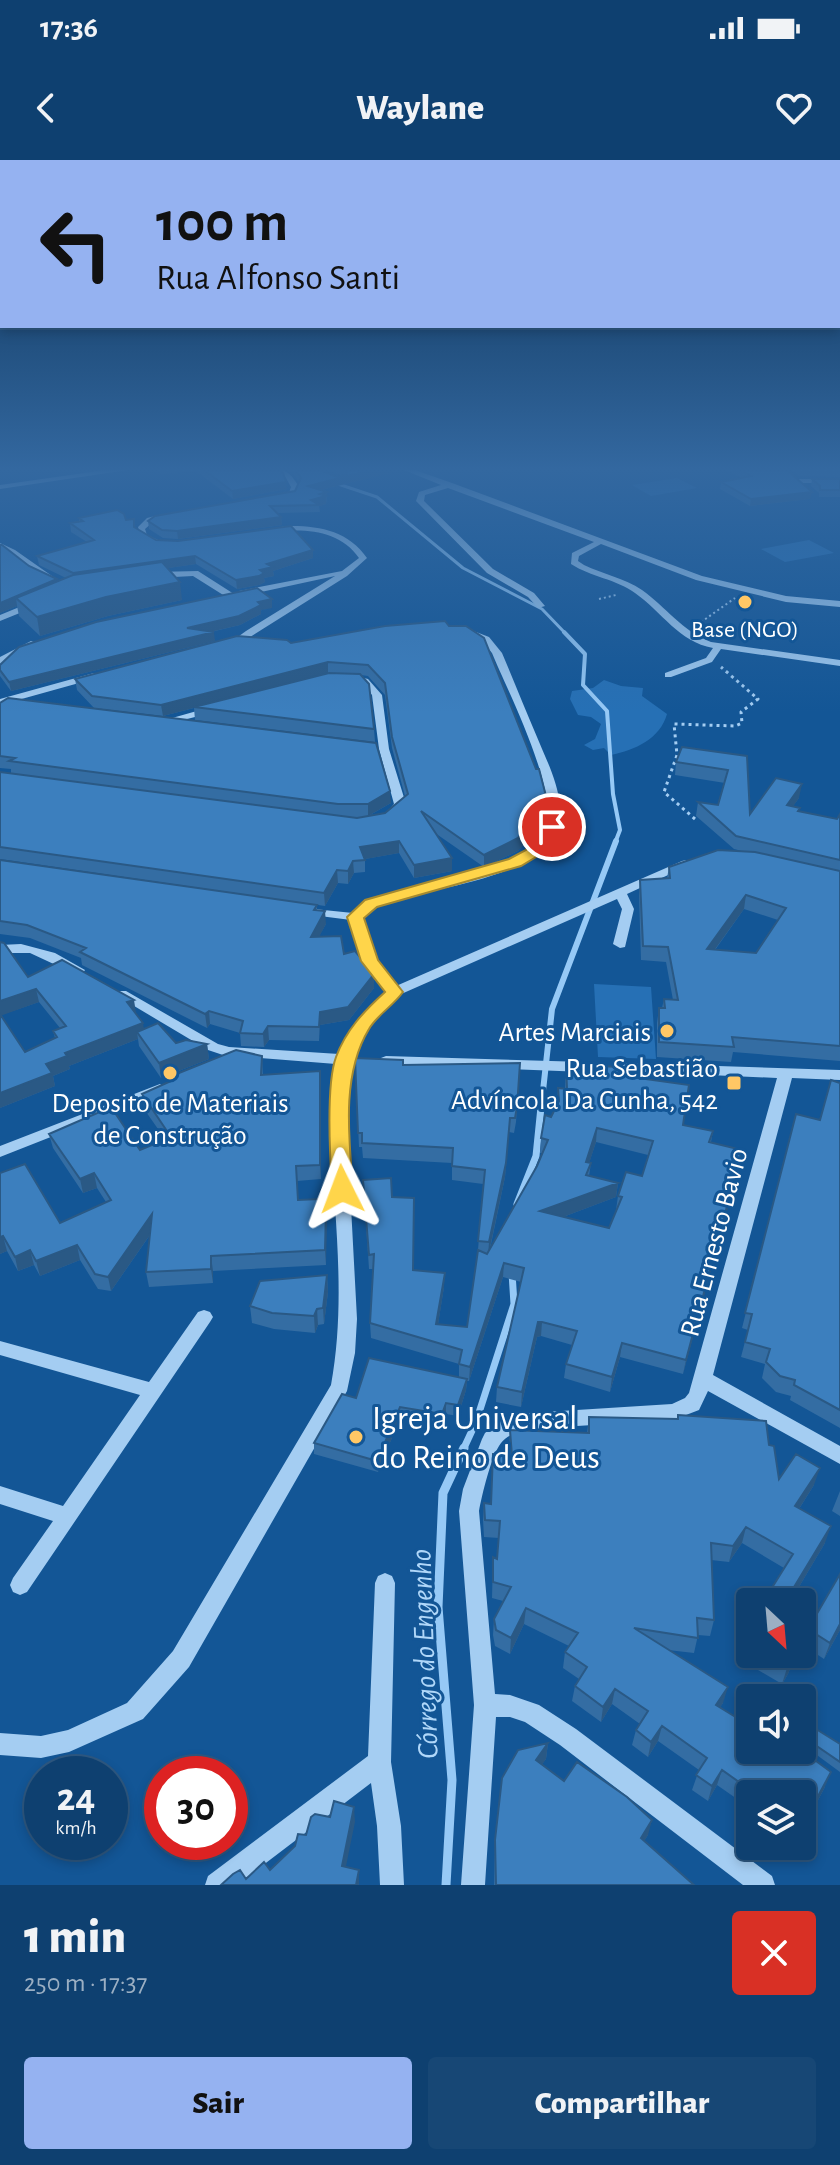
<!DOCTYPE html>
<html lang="pt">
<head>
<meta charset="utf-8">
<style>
	:root { --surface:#0e4070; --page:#174775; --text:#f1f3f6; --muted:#9bafc3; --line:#2e5983; --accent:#95b2f1 }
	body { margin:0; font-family:"Alegreya Sans",sans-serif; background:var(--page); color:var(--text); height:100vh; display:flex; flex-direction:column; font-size:30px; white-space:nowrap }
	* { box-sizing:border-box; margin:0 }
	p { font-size:26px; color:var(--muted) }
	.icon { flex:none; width:44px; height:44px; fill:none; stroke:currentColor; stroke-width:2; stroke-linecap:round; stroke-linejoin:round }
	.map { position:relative; height:1725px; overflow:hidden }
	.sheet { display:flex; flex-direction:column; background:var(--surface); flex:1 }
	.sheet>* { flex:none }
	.hud { position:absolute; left:0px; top:0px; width:840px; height:168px; box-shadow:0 4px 12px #0003,0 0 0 2px var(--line); background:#95b2f1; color:#111; overflow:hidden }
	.needle { width:52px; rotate:154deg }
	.controls { position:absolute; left:736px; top:1428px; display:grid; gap:16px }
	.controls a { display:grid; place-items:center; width:80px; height:80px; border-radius:8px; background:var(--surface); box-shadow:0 4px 12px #0003,0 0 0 2px var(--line); font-size:40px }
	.speed { position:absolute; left:24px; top:1596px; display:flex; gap:16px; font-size:40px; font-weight:700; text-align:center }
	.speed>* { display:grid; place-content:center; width:104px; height:104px; border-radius:50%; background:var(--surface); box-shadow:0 4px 12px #0003,0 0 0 2px var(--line); line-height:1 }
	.speed small { font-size:20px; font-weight:400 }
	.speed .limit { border:12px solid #d22; background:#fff; color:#111 }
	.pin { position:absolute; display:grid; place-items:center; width:68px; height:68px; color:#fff; margin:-34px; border:4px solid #fff; border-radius:50%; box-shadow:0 2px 8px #0007 }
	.me { position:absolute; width:88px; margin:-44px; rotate:357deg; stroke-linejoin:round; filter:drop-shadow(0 0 6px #0008) }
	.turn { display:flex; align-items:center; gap:28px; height:168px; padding:0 24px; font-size:36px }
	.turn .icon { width:104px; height:104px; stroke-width:2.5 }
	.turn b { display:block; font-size:56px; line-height:68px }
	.round { display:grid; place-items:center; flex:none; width:84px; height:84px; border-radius:8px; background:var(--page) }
	.overview { display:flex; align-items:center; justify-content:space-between; height:136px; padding:0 24px }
	h1 { font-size:48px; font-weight:800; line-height:60px }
	.primary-button { display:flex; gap:16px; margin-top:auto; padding:16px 24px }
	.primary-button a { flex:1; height:92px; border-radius:8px; background:var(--accent); color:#111; font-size:32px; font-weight:800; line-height:92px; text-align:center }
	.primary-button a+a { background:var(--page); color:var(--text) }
	.status { display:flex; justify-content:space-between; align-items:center; height:56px; padding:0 40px; background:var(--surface); direction:ltr }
	.status svg { height:22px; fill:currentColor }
	header { display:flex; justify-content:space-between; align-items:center; height:104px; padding:0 24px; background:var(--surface); font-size:36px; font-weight:800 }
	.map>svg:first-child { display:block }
</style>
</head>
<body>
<div class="status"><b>17:36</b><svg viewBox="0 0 49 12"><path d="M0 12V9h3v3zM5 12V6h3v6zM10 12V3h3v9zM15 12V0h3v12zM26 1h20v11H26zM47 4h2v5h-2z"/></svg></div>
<header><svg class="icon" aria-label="back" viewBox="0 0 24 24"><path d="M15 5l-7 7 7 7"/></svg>Waylane<svg class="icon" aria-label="heart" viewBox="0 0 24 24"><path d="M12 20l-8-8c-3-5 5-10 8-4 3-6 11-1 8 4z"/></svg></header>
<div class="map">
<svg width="840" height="1725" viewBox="0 0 840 1725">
	<rect width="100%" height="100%" fill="#135696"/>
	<!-- green -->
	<path fill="#2670b5" d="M677 318 697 328 651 336 632 325Z
		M809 380 834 393 785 402 761 389Z
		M604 520 621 526 643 528 642 536 667 554C660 579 635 590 611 595L604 588 593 590 584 585 595 579 601 564 591 557 578 555 570 539 572 531 593 528Z
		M594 824 651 827 656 899 598 897Z"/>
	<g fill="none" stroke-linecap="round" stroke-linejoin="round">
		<!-- stream-far4 -->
		<path stroke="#96c9f6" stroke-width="3" d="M335 323 377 337 463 408 542 449 566 474"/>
		<!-- stream-far3 -->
		<path stroke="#96c9f6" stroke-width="4" d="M564 472 585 494 583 525 607 551 613 634 620 670 615 683"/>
		<!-- stream-far2 -->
		<path stroke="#96c9f6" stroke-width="6" d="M541 949 552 849 616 681"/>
		<!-- stream-far1 -->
		<path stroke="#96c9f6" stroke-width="7" d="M517 1044 536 996 541 947
			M463 1290 476 1262 514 1144 512 1113"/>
		<!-- stream -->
		<path stroke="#96c9f6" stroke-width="9" d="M446 1725 452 1620 438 1447 443 1333 464 1288"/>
		<!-- path-far1 -->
		<path stroke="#a4cdf2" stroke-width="2" stroke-dasharray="2 3" stroke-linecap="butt" d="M599 439 616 435
			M697 465 735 438"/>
		<!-- path -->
		<path stroke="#a4cdf2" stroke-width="3" stroke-dasharray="3 4" stroke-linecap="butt" d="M695 659 664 632 677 595 674 564 735 566 742 563 741 552 758 539 721 507"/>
		<!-- minor -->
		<path fill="#a4cdf2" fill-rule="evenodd" d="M105 310H128L0 329V325Z
			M276 310C289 310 292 316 299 327L295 336 276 340V336L289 333 291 327 286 318Z
			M404 310H415L452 323 702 416 786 436 840 441V447L786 442 696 420 601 384 579 396 578 401 584 405C603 414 624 418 642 430 666 447 682 471 711 482L840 500V506L721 489 712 502 671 517H665V513L706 498 713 488C679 482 662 452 635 433 616 419 591 417 571 404L572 393 594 382 448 328 425 335 424 341 493 409 534 433 545 446 538 448 528 437 487 413 416 341 419 332 441 325Z
			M792 319H840V323H792Z
			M163 354 167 356 166 358 153 362 145 369 147 375 158 380V384H152L141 378 138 367 147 358Z
			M285 366C317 365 348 370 367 398L347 416 247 479 254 480V484L235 483V479L246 471 335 416 242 436 239 435V431L342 411 359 398C340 370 304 368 274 372L270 370Z
			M0 383 15 390 52 416 48 419 0 388Z
			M198 411 234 434V438H228L193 416 155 418 151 415 155 412Z
			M34 441 38 444 37 446 0 461V455Z
			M430 462 466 468 489 477 502 493C514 521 525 549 537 577 546 599 558 622 560 646 561 656 560 667 555 676 535 708 476 721 441 729 415 735 382 737 362 757L375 800 396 826 682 701 686 700 692 704 627 734 634 749 625 787 620 788 613 784 622 749 617 739 399 835 369 866 353 895 360 900 358 903 350 905 348 928V990L357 1159 355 1193 347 1231 189 1507 143 1559 69 1592 41 1598 0 1595V1573L41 1576 68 1570 127 1543 173 1491 331 1225C342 1165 339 1106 335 1046 332 1001 327 947 336 904L223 895 208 890 114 834 116 831H126L218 884 229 887 339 894 359 860 387 832 362 801 351 760 304 754 302 751 304 748 353 753 362 744 376 737C413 725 452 721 489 708 508 702 535 691 544 672 563 638 507 530 492 493 476 472 452 472 427 467L425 465Z
			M31 481 34 482V486L0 504V497Z
			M94 513 99 516 97 518 0 545V539Z
			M352 515 368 519 382 535 389 589 406 644 395 657H387L385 655 394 644 379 589 372 535 362 523 349 520V516Z
			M211 547 216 550 215 552 163 565 158 562Z
			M21 784 55 793 85 810 83 813H73L30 793H0V785Z
			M386 896 585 902 592 907 585 912 381 904 379 901 381 898Z
			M626 903 840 910V920L792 918 713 1215 840 1286V1304L708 1231 699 1250 673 1260 529 1269C519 1272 508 1274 501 1283 491 1296 482 1335 479 1351L495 1534 510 1535 539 1545 576 1569 772 1716 775 1725H743L560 1585 525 1562 510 1557H496L485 1725H461L474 1545 459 1351 463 1329 482 1279 485 1273 500 1261 529 1253 672 1244 685 1238 689 1233 777 918 621 911 619 908 621 905Z
			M160 924 167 929 165 932 0 997V986Z
			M204 1150 210 1152 213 1157 210 1162 27 1432 20 1435 13 1432 10 1425 13 1418 53 1361 0 1344V1326L63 1346 140 1235 0 1195V1181L149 1222 198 1152Z
			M385 1413 392 1416 395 1423 391 1602 401 1666 404 1725H380L377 1666 371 1623 237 1725H205L208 1716 368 1596 375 1423 378 1416Z"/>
	</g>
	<!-- wall -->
	<path fill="#346da3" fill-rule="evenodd" d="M157 310H281L287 329 233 339 196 311 160 314Z
		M287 310H320L337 317 342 316 329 310 398 311 321 330 327 332V339L326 344 319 346 320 352 278 353 281 357 282 365 178 379 163 378 149 369 148 361 295 331 299 322 292 312Z
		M727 310H787L810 339 750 346 720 329 721 322 741 318Z
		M792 310H840V317L799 316Z
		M812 319H840V337H819V333L811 326Z
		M79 358 126 360 135 368 156 380 313 390V398L273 411 274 416 264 418 265 422 259 425 237 429 196 404 168 408 182 440 108 456 40 476 19 456 17 446 0 453V385L29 406 57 419V421L66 418 39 405 37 396 87 382 71 372 70 363 79 362Z
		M272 448 261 450V454L240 465 211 472 215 481 11 531 0 516V505Z
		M385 466 546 652 541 665 518 691 484 707 435 673 452 711 414 718 399 693 365 699V712L354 713 348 724 338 723 325 746 0 699V612L11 614V609L0 608V543L391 643 370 655 385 653 405 636 392 588 385 535 368 516 361 515 374 569 375 582 195 560 194 548 163 556 94 548 77 530 75 519 291 483Z
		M747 596 750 654 799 638 793 646 799 651 837 659 840 654V901L733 892 731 902 657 897V863L659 848H662L664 839 673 840 666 802 641 800 639 735 640 720 667 718 669 707 742 691 734 689 696 656 698 642 718 645 725 623 675 615 676 602ZM744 749 778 760 756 793 715 790Z
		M0 700 317 745V750L326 764 319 776 344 794 374 828 349 860 320 865 319 881 269 880 264 887 241 886 240 873 210 864 207 868 82 805 81 798 30 778 0 774Z
		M0 782 28 817 136 853 144 869 176 883 207 884 209 899 161 918 139 886 138 879 69 906 70 909 53 916 55 926 0 948ZM39 842 60 868 53 871 55 878 25 892 1 855Z
		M262 896 263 915 321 926V1019L297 1021 298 1040 321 1048H326V1105L213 1111V1123L149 1127 146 1112 150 1075 111 1131 98 1129 80 1100 40 1116 34 1105 18 1111 7 1091 0 1094V1013L60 1063 106 1042 97 1028 83 1033 53 988 49 974 140 990 165 979 144 949 142 934 169 922V917Z
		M355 898 403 905 520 903 516 962 514 973 509 972 505 1017 490 1089 537 1006 543 993H540L541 978 557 945 558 928 565 929 566 903 640 918 683 965 713 971 711 982 742 990 683 1214 620 1197 610 1232 564 1218 566 1204 572 1185 541 1176 537 1177 521 1247 496 1242 497 1227 521 1122 503 1117 469 1221H467L466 1230 458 1256 446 1254 442 1265 400 1258 378 1312 314 1294V1283L356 1238 459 1218V1204L371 1178 370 1163 373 1109H369L363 1020 392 1037 413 1110 444 1127 438 1164 467 1167 478 1090 483 1024 452 1020V1003L363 998 362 987H359ZM596 982 648 995 642 1016 618 1036 616 1050 609 1068 563 1057 616 1037 618 1023 589 1016 591 1003H589Z
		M840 923V1268L790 1240 791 1236 776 1232 762 1218 765 1204 741 1197 748 1170 742 1168 796 954 820 960Z
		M327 1115 328 1132 324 1164 318 1165 315 1173 274 1169 252 1163 250 1146Z
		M678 1255 769 1285 779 1319 814 1325 799 1349 825 1383 790 1442H763L784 1408 742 1383 729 1402 711 1400 714 1460 710 1476 698 1475 694 1493 668 1490 723 1543 720 1547 825 1627 802 1670V1634H750V1648L717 1625 708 1641 692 1630 699 1610 658 1581 648 1597 632 1585 636 1570 640 1564 612 1544 601 1562 572 1541 575 1526 579 1519 563 1508 565 1492 569 1486 524 1464 510 1494 495 1486 493 1475 494 1459 503 1441 492 1438 493 1397 497 1399 499 1378 484 1377 483 1360 484 1343 491 1344 509 1296 510 1270 587 1273 589 1257 678 1259Z
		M840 1331V1356L832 1351Z
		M840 1414V1470L824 1499 803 1485 808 1469Z
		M750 1463V1494H788L794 1498 788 1514 782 1524 734 1496 739 1480Z
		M808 1580 840 1584V1612L806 1587Z
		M548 1583 546 1599 542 1604 564 1621 648 1675 644 1681 694 1725H494L495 1680Z"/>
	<!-- shaded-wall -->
	<path fill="#2a5985" d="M371 310 398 311 308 333V326Z
		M286 322 287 329 233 339 232 331Z
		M327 332 326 344 319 346 311 340 320 334Z
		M812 332 810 339 750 346 751 339Z
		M281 357 282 365 178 379 177 371Z
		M313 390V398L273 411 274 416 264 418 265 422 259 425 237 429 236 420 260 410 267 404Z
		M195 396 196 404 74 422 73 413Z
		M57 419 59 428 16 438 17 446 0 453V443Z
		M180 422 182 440 108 456 40 476 37 457 106 437Z
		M272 439V448L261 450V454L240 465 188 477 187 468 258 442Z
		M214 472 215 481 11 531 9 522Z
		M328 502V513L163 556 161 545Z
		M802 624 799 638 784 659 787 645Z
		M390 631 391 643 368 656V644Z
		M547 640 546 652 541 665 518 691 484 707V695Z
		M399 681V693L360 700V687Z
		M452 698V711L414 718V705Z
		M353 701 354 713 348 724V711Z
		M337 710 338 723 325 746 324 733Z
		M746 735 744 749 705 803 707 789Z
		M325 751 326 764 312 790 311 777Z
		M374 814V828L349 860 320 865 319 881 320 852Z
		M36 829 39 842 0 856V841Z
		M134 840 136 853 127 842Z
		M209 851 210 864 207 868 205 854Z
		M143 863 145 876 137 872 138 879 69 906 70 909 53 916 55 926 0 948V933L46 904 65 893Z
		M268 866 269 880 264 887 263 874Z
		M207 884 209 899 161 918 159 903Z
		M320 911 321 926V1019L320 1005Z
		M510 958 505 1017 488 1097 489 1082Z
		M597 968 596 982 585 1016 586 1002Z
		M742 990 740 1004 683 1214 686 1200Z
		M94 1013 97 1028 83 1033 80 1019Z
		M618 1023 616 1037 539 1066 540 1051Z
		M326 1048 327 1062 326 1105 325 1090Z
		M152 1054 154 1069 111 1131 108 1117Z
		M3 1076 7 1091 0 1094V1077Z
		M77 1085 80 1100 40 1116 36 1101Z
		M30 1090 34 1105 18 1111 15 1097Z
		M211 1096 213 1111V1123L211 1109Z
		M504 1103 503 1117 469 1221 470 1207Z
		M445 1113 444 1127 436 1178V1164Z
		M327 1115 328 1132 324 1164 323 1148Z
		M317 1149 318 1165 315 1173 314 1156Z
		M538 1162H542L541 1176 537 1177 521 1247 522 1232Z
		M622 1183 620 1197 610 1232 612 1217Z
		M467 1219 466 1230 458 1256V1245Z
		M446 1243V1254L442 1265V1254Z
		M400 1247V1258L378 1312 377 1301Z
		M820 1308 814 1325 790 1363 795 1346Z
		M831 1366 825 1383 790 1442H785Z
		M746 1367 742 1383 729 1402 733 1386Z
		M526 1448 524 1464 510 1494 511 1478Z
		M840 1464V1470L824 1499 830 1483Z
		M794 1498 788 1514 782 1524 787 1508Z
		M728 1527 723 1543 712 1560 716 1545Z
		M615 1529 612 1544 601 1562 603 1547Z
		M662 1566 658 1581 648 1597 651 1582Z
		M548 1583 546 1599 534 1616 536 1600Z
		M722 1610 717 1625 708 1641 712 1626Z
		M831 1612 825 1627 802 1670V1666Z
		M354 1647 355 1662 343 1721 342 1706Z
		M652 1660 648 1675 637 1693 641 1678Z
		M359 1710V1725H356Z"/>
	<!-- building -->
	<path fill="#3c7fbe" stroke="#2a5985" stroke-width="2" fill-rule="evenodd" d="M204 310H281L283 313 286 322 232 331Z
		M296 310H320L337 317 347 314 346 310H371L308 326 327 332 320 334 326 336 311 340 319 345 270 346 281 357 177 371 162 370 148 361 155 356 295 331 301 318Z
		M741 310H787L812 332 751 339 721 322 751 316Z
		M812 319H840V330H820V326Z
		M117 350 124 354 126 360 134 359V367L156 380 178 381 291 366 313 390 267 404 273 407 260 410 264 413 259 416 236 420 195 396 73 413 37 396 94 380 70 363 83 361 79 358Z
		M0 385H2L29 406 57 419 0 443Z
		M162 402 180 422 106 437 37 457 16 438 73 415Z
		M257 428 272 439 258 442 261 445 239 456 187 468 214 472 9 522 0 510V505L19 487 96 462Z
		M445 461 449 466H466L484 478 536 609H539L547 640 542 653 518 678 484 695 421 651 452 698 414 705 399 681 360 687 365 700 353 701 348 711 337 710 324 733 0 687V612L357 658 385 653 408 634 392 577 385 523 368 505 328 502 161 545 92 536 75 519 237 476 287 480 291 483 385 466Z
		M329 513 360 514 369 524 374 569 194 547Z
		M8 538 376 583 390 631 368 644H338L9 601 15 598 0 596V543Z
		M682 587 747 596 750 654 776 618 802 624 787 645 800 648 798 651 837 659 840 654V700L736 676 698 642 718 645 728 610 676 602Z
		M718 690 755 692 840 711V886L732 877 734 887 659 882V848H665L664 839 678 840 668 787 643 786 640 720 670 718 669 707ZM746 735 786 748 756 793 707 789Z
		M0 700 317 745 314 750 325 751 311 777 341 776 344 794 355 791 374 814 348 847 320 852 319 867 268 866 263 874 240 873 243 861 209 851 205 854 80 792 86 788 27 765 0 761Z
		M0 782 4 783 28 817 62 800 134 840 127 842 143 863 65 893 67 896 46 904 52 913 0 933V854L25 892 57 877 53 871 66 866 36 829 0 841Z
		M158 863 176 883 186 880 207 884 159 903 137 872Z
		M236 890 262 896 261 915 320 911V1005L296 1006 298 1040 320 1039 321 1048H326L325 1090 211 1096V1109L146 1112 152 1054 108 1117 95 1114 77 1085 36 1101 30 1090 15 1097 3 1076 0 1077V1013L25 1004 60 1063 111 1040 94 1013 80 1019 49 974 111 947 140 990 171 977 142 934 171 921 169 917Z
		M355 898 403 900V905L520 903 517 947 515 958H510L506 1003 489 1082 478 1081 485 1010 452 1006 453 988 362 983V973H358Z
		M566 903 641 909 638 918 689 925 683 965 713 971 709 982 742 990 686 1200 622 1183 612 1217 566 1204 577 1171 542 1162H538L522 1232 497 1227 524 1108 504 1103 470 1207 459 1204 462 1190 370 1163 374 1094 369 1095 363 1020 391 1018 392 1037 414 1038 413 1110 445 1113 436 1164 467 1167 478 1090 487 1094 537 1006 548 980 541 978 545 955 551 957 559 941 558 928 567 929ZM597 968 653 981 642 1016 626 1012 618 1036 622 1037 609 1068 540 1051 618 1023 586 1015 591 1003 586 1002Z
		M831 920 840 923V1250L794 1225 795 1220 780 1216 766 1202 770 1189 745 1182 752 1154 745 1153 796 954 820 960Z
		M327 1115 323 1148 317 1149 314 1156 272 1153 250 1146 260 1121Z
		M369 1198 467 1219 458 1245 446 1243 442 1254 400 1247 377 1301 314 1283 342 1234 356 1238Z
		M678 1255 766 1261 769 1285 774 1286 779 1319 796 1294 820 1308 795 1346 831 1366 785 1442H763L793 1394 746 1367 733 1386 711 1383 714 1460 697 1458 698 1478 634 1468 728 1527 716 1545 744 1562 750 1551V1590H801L831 1612 802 1666V1634H756L722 1610 712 1626 696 1615 707 1598 662 1566 651 1582 636 1570 648 1551 615 1529 603 1547 575 1526 587 1507 565 1492 578 1473 526 1448 511 1478 496 1470 494 1459 511 1427 493 1422V1397L497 1399 500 1361 485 1360 484 1343 491 1344 493 1294 512 1296 510 1270 589 1273V1257L678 1259Z
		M840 1414V1464L830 1483 808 1469Z
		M750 1463V1487L739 1480Z
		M763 1494H788L794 1498 787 1508Z
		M772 1530 783 1538H768Z
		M816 1569 840 1584V1602L808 1580Z
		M548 1583 536 1600 564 1621 577 1602 627 1637 652 1660 641 1678 694 1725H496L495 1680 502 1618 518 1590Z
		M334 1641 354 1647 342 1706 359 1710 356 1725H221L233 1714 240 1710 246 1719 264 1702 270 1710 295 1686 298 1674 306 1675 311 1657 315 1654 330 1657Z"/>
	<!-- sky -->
	<linearGradient id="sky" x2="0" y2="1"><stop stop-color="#0a2f52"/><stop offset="0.56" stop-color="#3368a0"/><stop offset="1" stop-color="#3368a0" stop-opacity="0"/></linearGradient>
	<rect width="840" height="552" fill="url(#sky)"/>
	<!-- route -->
	<path fill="#ffd54a" stroke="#a68a30" stroke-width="2" d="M552 662 560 667 557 670 536 697 521 706 377 747 364 758 378 800 403 832C393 846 377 855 369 869 341 915 349 978 353 1029L350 1035H335L332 1029C330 998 326 924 336 897 346 870 364 851 385 832L361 801 347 757 365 740 509 699 526 690 547 664Z"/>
	<!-- markers -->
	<g fill="#ffc765" stroke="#135696" stroke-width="3">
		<circle cx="745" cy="442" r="8"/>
		<circle cx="667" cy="871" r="8"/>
		<circle cx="170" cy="913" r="8"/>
		<rect x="726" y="915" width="16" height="16" rx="4"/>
		<circle cx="356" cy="1277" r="8"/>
	</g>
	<g text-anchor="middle" stroke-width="6" stroke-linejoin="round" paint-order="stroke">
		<!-- far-poi labels -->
		<g font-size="24" fill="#fff" stroke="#135696">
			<text x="745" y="477">Base (NGO)</text>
		</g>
		<!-- poi labels -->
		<g font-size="28" fill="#fff" stroke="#135696" text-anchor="end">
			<text x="651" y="881">Artes Marciais</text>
			<text x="718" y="917">Rua Sebastião<tspan x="718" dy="32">Advíncola Da Cunha, 542</tspan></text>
			<text x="170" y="952" text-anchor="middle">Deposito de Materiais<tspan x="170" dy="32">de Construção</tspan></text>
		</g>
		<!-- street labels -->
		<g font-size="28" fill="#fff" stroke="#135696">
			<text transform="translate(713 1082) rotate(-75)" y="10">Rua Ernesto Bavio</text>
		</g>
		<!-- water labels -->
		<g font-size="30" font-style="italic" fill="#b0d7f9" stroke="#135696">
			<text transform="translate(424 1494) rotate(-92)" y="10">Córrego do Engenho</text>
		</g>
		<!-- near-poi labels -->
		<g font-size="34" fill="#fff" stroke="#135696" text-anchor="start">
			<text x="372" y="1269">Igreja Universal<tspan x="372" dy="39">do Reino de Deus</tspan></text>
		</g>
	</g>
</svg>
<div class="controls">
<a><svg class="needle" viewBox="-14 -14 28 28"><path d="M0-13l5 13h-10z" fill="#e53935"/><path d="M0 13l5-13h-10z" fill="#9bafc3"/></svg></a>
<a><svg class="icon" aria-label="sound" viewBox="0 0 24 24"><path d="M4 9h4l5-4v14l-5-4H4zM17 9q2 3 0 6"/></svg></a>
<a><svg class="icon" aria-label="layers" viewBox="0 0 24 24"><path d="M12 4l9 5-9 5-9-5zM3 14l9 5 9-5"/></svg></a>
</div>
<div class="speed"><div>24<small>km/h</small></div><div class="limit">30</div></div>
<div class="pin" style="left:552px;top:667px;background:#d93025"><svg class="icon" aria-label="arrive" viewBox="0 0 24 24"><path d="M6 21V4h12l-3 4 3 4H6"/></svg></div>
<svg class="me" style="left:342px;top:1029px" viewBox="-20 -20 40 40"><path d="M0-17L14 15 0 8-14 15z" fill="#ffd54a" stroke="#fff" stroke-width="4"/></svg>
<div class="hud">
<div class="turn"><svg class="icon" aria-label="left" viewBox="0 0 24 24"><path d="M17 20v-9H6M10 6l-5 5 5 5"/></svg><div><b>100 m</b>Rua Alfonso Santi</div></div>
</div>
</div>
<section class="sheet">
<div class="overview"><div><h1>1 min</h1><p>250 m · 17:37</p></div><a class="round" style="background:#d93025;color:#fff"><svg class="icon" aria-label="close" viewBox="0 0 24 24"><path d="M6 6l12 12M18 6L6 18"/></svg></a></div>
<div class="primary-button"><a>Sair</a><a>Compartilhar</a></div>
</section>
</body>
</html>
